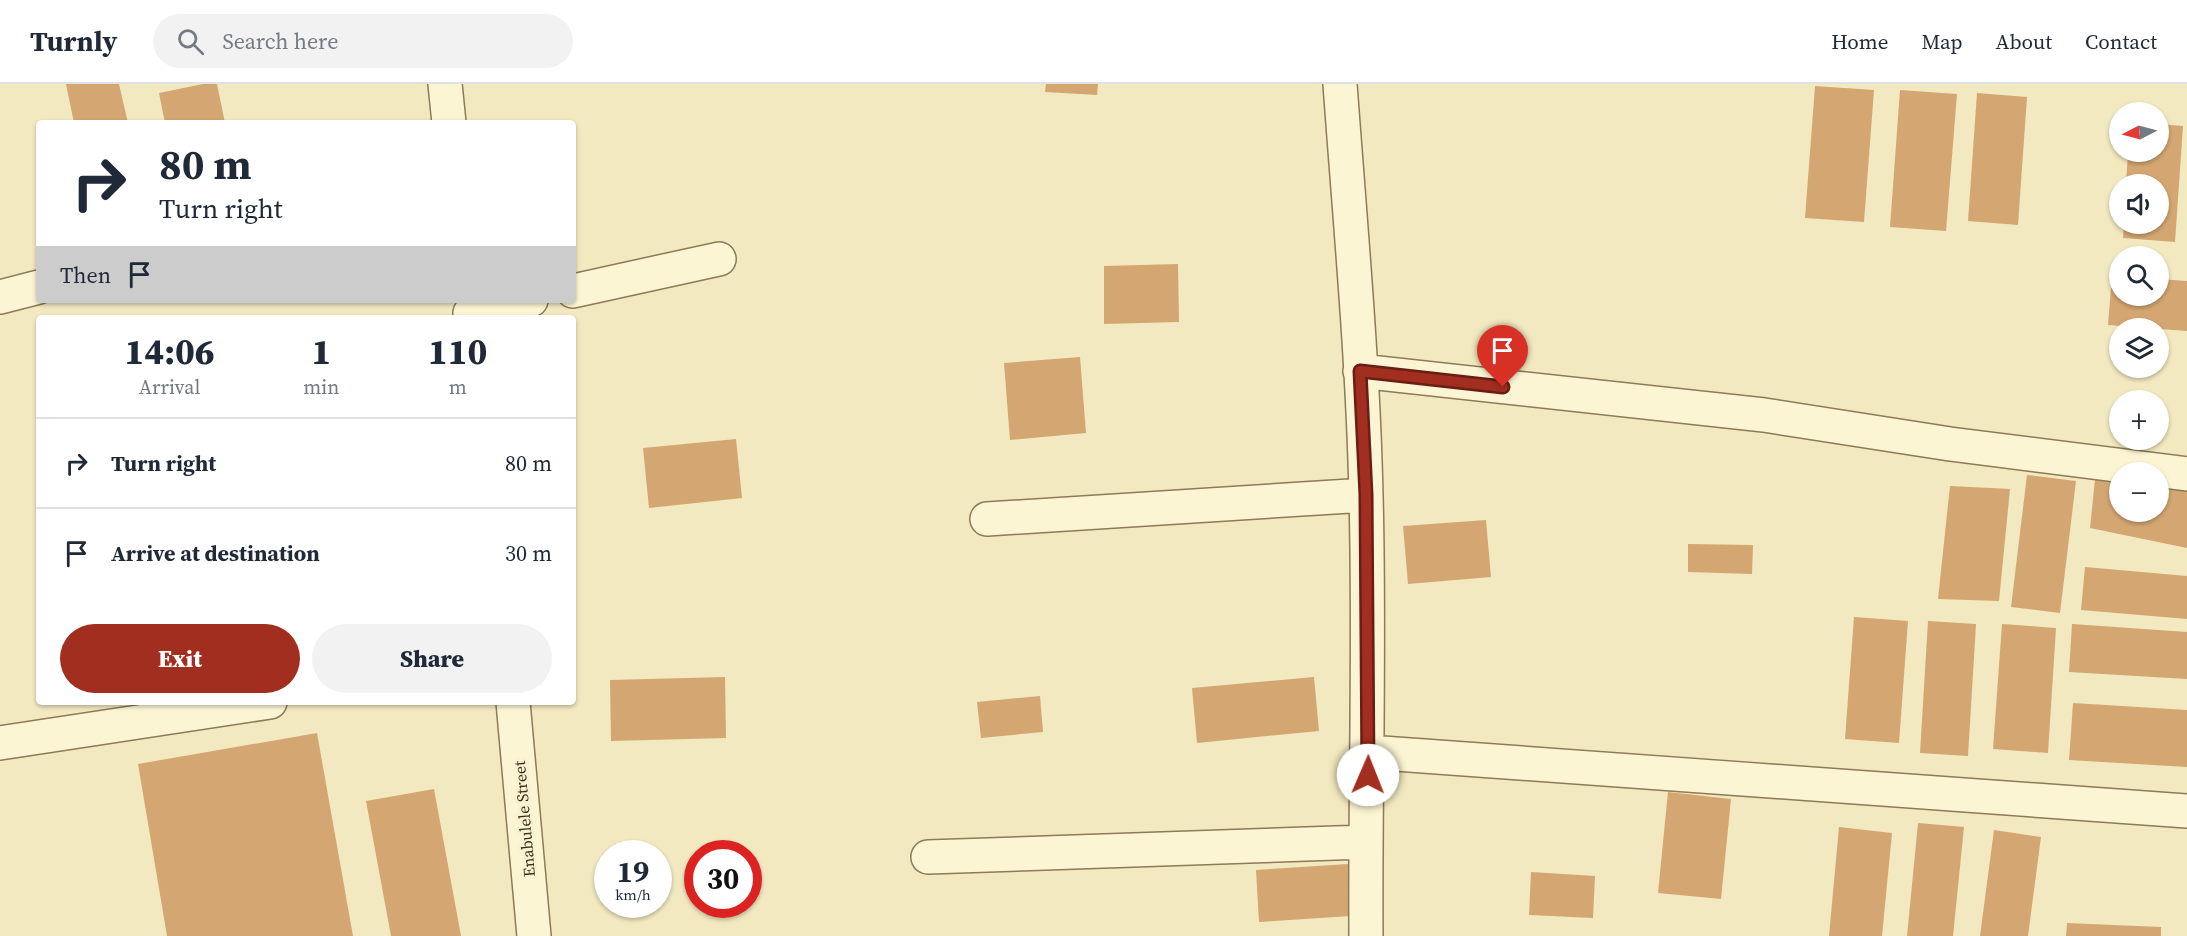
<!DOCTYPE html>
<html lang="en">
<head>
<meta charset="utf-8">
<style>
	:root { --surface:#fff; --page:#f2f2f3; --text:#1f2937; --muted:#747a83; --line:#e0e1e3; --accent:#a22e20 }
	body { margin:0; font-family:"Source Serif 4",serif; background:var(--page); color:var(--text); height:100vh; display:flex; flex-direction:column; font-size:22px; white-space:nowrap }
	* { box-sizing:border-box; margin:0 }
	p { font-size:20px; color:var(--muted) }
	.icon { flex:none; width:33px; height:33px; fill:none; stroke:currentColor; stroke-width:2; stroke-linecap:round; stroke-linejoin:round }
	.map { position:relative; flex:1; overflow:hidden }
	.drawer { position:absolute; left:36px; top:231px; width:540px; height:390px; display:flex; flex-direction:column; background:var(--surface); border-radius:6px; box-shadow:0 2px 4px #0004 }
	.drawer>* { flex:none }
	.hud { position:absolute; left:36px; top:36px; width:540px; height:183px; border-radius:6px; box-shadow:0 2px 4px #0004; background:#fff; color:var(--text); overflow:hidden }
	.needle { width:39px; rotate:264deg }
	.fabs { position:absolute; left:2109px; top:18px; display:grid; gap:12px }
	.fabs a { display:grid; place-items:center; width:60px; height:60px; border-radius:50%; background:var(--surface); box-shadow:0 2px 4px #0004; font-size:30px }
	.speed { position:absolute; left:594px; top:756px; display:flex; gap:12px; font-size:30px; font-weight:700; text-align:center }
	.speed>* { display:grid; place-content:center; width:78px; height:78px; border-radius:50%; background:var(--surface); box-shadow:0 2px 4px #0004; line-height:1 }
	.speed small { font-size:15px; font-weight:400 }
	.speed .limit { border:9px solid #d22; background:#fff; color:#111 }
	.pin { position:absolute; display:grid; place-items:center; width:51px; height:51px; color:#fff; margin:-62px -26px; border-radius:50% 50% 50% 0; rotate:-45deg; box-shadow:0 0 6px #0007 }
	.pin .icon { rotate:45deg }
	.me { position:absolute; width:66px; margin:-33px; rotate:1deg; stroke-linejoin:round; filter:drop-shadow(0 0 4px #0008) }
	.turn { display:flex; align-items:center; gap:21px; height:126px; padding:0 24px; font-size:27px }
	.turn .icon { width:78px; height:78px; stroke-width:2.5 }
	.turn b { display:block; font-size:42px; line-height:51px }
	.then { display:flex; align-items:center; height:57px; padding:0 24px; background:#0003; gap:12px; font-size:22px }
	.eta { display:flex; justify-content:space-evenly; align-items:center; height:102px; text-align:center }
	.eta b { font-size:36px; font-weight:800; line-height:42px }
	.action { display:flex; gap:12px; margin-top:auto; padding:12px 24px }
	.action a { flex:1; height:69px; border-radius:36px; background:var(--accent); color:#fff; font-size:24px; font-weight:800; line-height:69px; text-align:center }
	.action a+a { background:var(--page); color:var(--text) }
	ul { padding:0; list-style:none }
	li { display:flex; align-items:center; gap:18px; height:90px; padding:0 24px; border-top:2px solid var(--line) }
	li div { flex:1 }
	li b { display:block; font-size:22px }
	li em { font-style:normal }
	header { display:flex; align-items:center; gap:36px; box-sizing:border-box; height:84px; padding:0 30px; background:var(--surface); border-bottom:2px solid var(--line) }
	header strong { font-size:28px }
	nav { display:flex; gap:33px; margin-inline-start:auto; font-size:21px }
	.search { width:420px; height:54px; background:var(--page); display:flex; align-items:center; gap:15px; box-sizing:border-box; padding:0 21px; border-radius:33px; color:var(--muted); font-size:22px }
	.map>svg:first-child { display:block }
</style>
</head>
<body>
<header>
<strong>Turnly</strong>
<div class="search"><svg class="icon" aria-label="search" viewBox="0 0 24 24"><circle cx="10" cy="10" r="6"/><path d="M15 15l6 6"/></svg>Search here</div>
<nav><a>Home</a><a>Map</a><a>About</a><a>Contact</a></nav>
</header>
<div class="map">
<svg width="2187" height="852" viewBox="0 0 2187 852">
	<rect width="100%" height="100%" fill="#f2e9c0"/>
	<!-- building -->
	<path fill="#d4a672" d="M66 0H119L128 39H74Z
		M203 0H217L225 39H165L159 9Z
		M1046 0H1098L1097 11 1045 8Z
		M1815 2 1874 6 1864 138 1805 134Z
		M1900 6 1957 10 1946 147 1890 143Z
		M1977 9 2027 13 2018 141 1968 137Z
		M2158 40 2183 42 2175 158 2123 154 2124 140H2158V100H2126L2128 68H2158Z
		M1178 180 1179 238 1104 240V182Z
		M2112 191 2120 192V212H2158V195L2187 197V247L2108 241Z
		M1080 273 1086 349 1010 356 1004 279Z
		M736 355 742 414 649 424 643 364Z
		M2096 386 2120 389V428H2158V395L2187 399V464L2090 444Z
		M2027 391 2076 397 2060 529 2011 523Z
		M1950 402 2010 405 1999 517 1938 515Z
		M1486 436 1491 493 1408 500 1403 442Z
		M1688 460 1753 461 1752 490 1688 488Z
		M2085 483 2187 492V535L2081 526Z
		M1854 533 1908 537 1899 659 1845 655Z
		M1928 537 1976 540 1968 672 1920 669Z
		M2002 540 2056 544 2048 669 1993 665Z
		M2072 540 2187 548V595L2069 588Z
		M725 593 726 654 611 657 610 596Z
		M1314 593 1319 647 1197 659 1192 604Z
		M1040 612 1043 648 981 654 977 618Z
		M2073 619 2187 626V683L2069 676Z
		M317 649 353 852H167L138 680Z
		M434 705 461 852H391L366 717Z
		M1668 708 1731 715 1721 815 1658 809Z
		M1918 739 1964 743 1953 852H1907Z
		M1839 743 1892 749 1882 852H1829Z
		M1994 746 2041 753 2028 852H1980Z
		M1348 780 1351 832 1259 838 1256 786Z
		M1531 788 1595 792 1593 834 1529 831Z
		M2067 839 2161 843V852H2066Z"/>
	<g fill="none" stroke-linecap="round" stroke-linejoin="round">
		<!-- minor casing -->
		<g stroke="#8d7a56" stroke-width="36">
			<path id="minor" d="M445 0 449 39
				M1340 0C1350 137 1363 275 1366 412 1370 559 1365 705 1366 852
				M573 207 719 175
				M0 213 39 203
				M470 229 531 216
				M1360 287 1764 331 1950 360 2187 390
				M987 435 1366 411
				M513 618 534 852
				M0 659 270 618
				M1368 668 2187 727
				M928 773 1365 758"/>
		</g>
		<!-- minor -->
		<use href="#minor" stroke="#fcf5d4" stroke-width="33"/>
	</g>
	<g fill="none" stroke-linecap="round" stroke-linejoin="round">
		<!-- route casing -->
		<g stroke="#691e15" stroke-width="15">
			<path id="route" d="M1368 691 1366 411 1360 287 1503 303"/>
		</g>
		<!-- route -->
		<use href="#route" stroke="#a22e20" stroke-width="10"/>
	</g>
	<g text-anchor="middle" stroke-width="6" stroke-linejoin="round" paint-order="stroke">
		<!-- street labels -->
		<g font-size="16" fill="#3b2f1c" stroke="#f9f2d0">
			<text transform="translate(524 735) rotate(-95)" y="6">Enabulele Street</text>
		</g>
	</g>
</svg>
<div class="fabs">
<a><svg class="needle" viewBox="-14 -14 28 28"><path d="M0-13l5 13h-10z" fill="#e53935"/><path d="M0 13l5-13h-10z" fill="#747a83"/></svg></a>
<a><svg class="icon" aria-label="sound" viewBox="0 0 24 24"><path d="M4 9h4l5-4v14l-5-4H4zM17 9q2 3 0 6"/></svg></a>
<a><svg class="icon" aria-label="search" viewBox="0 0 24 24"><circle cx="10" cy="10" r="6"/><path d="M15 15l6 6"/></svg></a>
<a><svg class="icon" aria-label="layers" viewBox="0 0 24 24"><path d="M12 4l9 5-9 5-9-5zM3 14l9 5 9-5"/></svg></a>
<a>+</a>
<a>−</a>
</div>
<div class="speed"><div>19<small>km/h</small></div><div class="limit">30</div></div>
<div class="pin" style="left:1503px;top:303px;background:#d93025"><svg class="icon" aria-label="arrive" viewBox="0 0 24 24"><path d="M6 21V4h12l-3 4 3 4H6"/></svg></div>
<svg class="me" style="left:1368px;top:691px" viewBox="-20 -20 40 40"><circle r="19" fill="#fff"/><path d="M0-13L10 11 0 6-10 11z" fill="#a22e20"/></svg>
<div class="hud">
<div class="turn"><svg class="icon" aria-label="right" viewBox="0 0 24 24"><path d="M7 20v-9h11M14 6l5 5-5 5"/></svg><div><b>80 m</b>Turn right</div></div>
<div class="then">Then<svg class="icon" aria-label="arrive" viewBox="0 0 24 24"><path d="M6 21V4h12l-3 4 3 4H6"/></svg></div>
</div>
<section class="drawer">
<div class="eta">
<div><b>14:06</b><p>Arrival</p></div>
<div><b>1</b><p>min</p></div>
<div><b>110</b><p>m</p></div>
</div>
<ul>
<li><svg class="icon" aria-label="right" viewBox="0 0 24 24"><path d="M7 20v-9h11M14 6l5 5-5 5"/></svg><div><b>Turn right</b></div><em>80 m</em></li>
<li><svg class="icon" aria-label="arrive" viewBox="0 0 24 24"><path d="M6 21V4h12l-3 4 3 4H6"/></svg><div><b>Arrive at destination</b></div><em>30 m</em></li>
</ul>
<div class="action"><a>Exit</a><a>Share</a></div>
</section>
</div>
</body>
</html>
